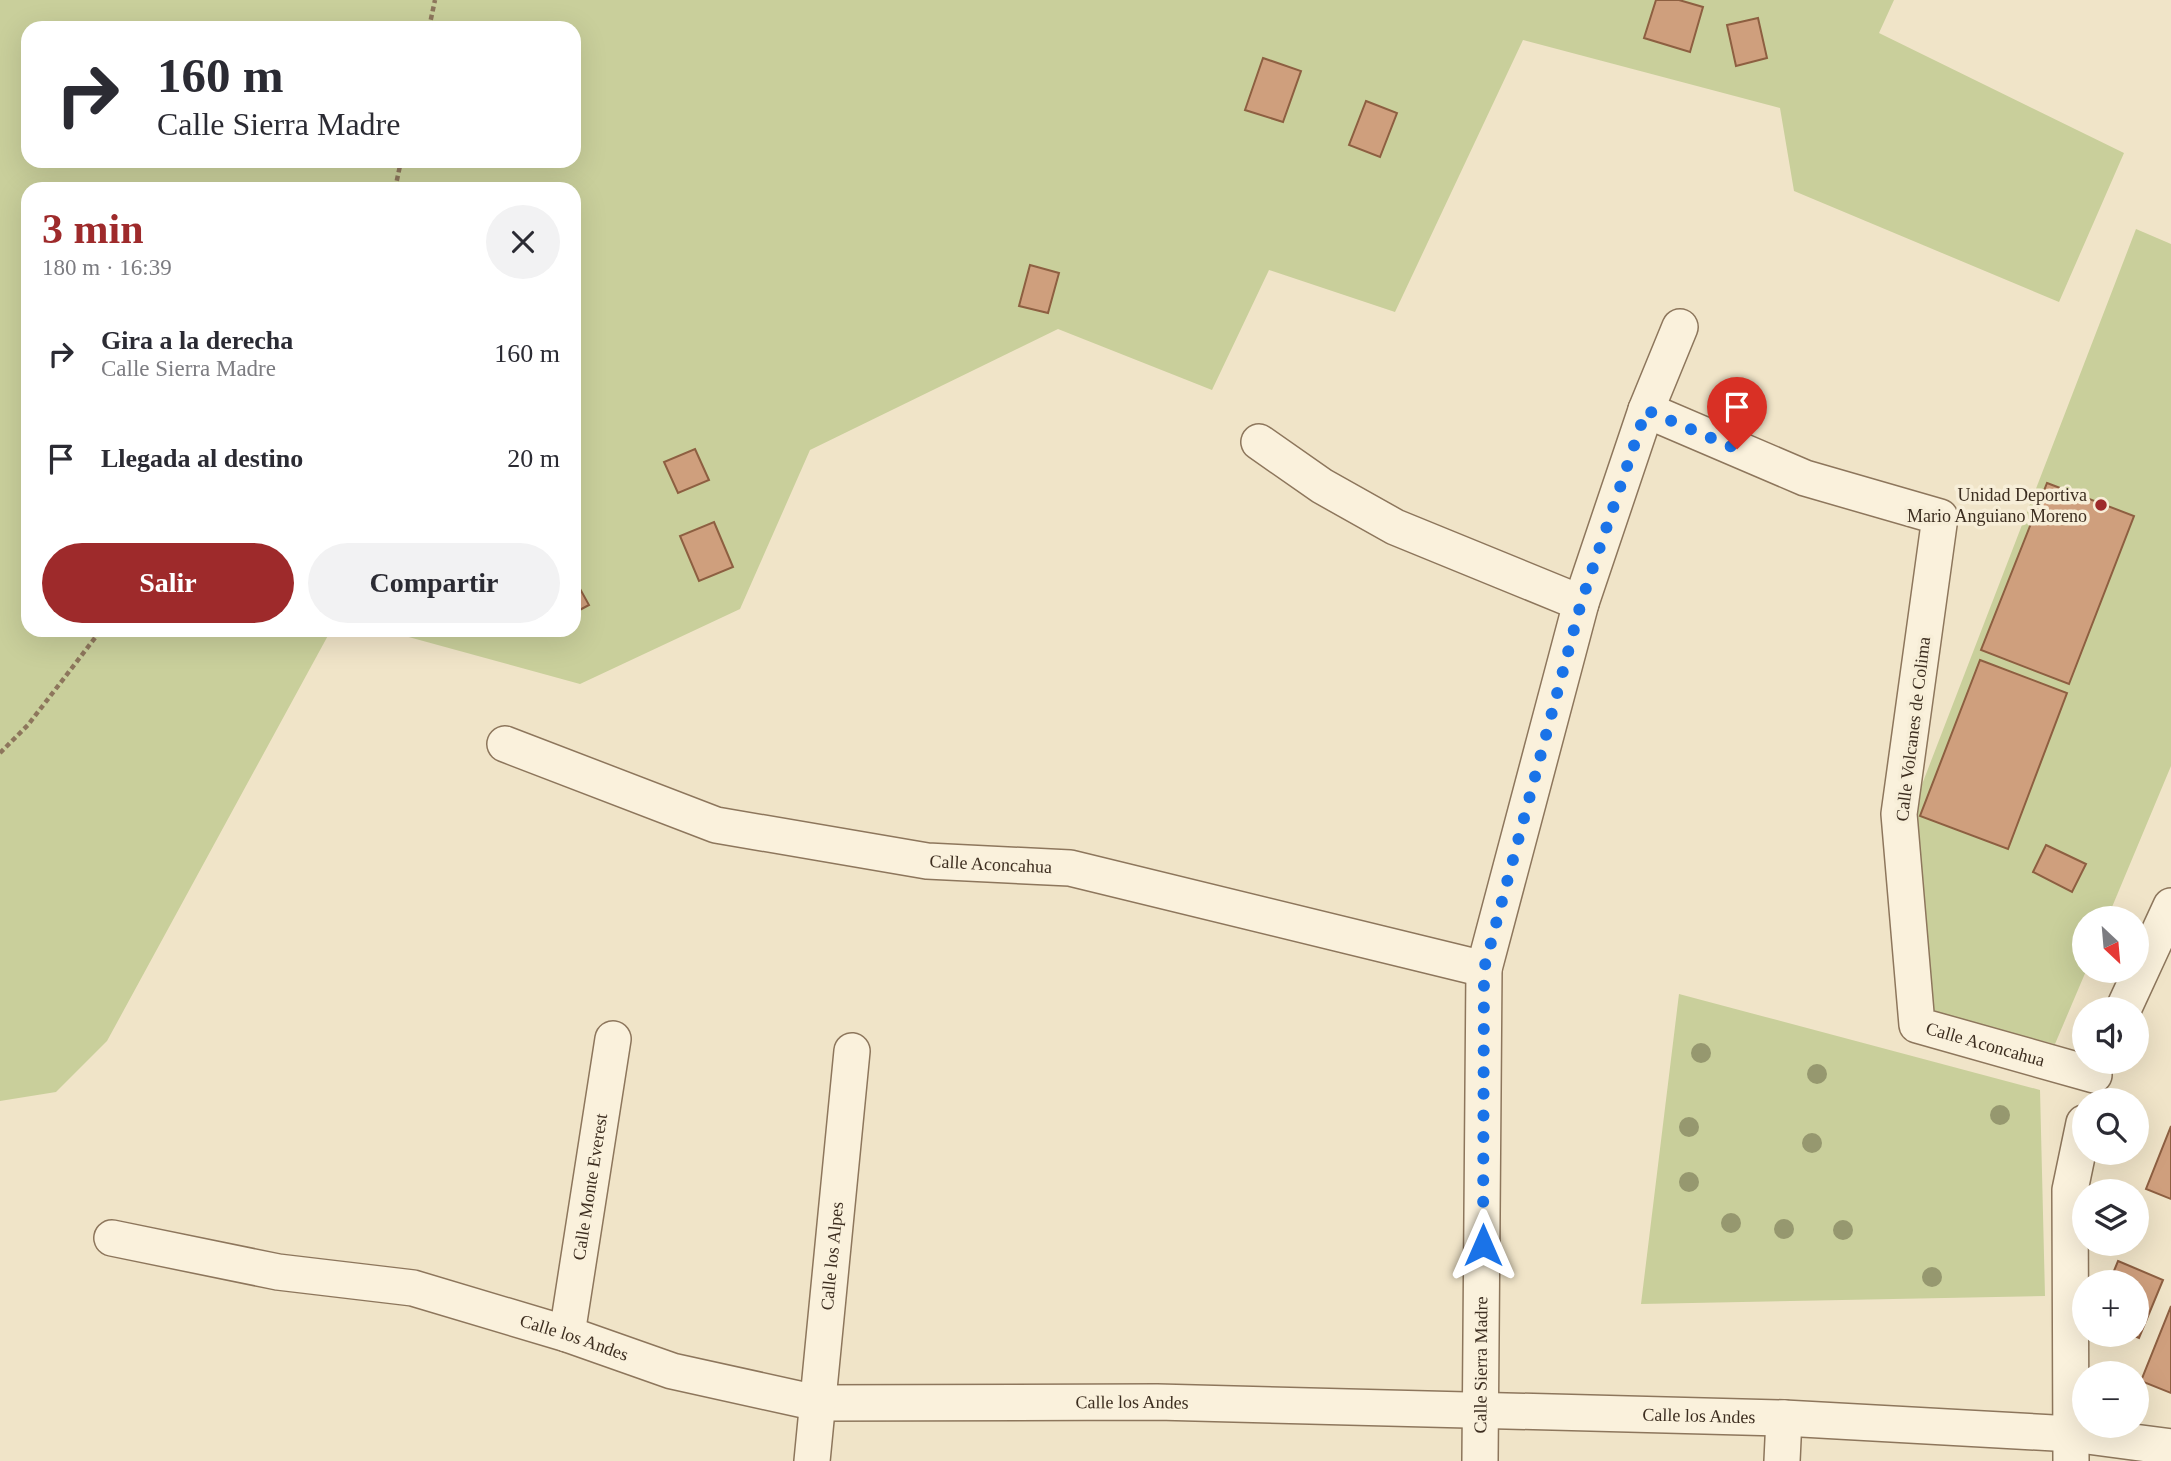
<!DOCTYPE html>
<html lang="es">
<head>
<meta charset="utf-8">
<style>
	:root { --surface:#fff; --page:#f2f2f3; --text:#2b2b33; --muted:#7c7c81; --accent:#9e2a2b }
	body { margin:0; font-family:Georgia,serif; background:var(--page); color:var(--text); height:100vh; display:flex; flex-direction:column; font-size:26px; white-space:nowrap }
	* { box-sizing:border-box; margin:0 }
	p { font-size:23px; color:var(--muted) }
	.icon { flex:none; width:38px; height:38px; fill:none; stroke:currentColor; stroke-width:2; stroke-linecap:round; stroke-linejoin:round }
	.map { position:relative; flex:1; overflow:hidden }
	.panel { position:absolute; left:21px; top:182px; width:560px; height:455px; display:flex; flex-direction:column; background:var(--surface); border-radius:21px; box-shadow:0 7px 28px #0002 }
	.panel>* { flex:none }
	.top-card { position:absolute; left:21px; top:21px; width:560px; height:147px; border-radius:21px; box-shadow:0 7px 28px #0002; background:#fff; color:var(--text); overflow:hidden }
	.needle { width:46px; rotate:154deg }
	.buttons { position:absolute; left:2072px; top:906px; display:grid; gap:14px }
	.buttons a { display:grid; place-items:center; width:77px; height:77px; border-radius:50%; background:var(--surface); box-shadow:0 7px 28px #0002; font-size:35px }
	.pin { position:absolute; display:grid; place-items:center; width:60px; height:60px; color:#fff; margin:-72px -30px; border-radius:50% 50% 50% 0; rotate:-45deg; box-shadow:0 0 7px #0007 }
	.pin .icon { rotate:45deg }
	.me { position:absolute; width:77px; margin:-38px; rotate:0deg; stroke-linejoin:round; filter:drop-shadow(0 0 5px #0008) }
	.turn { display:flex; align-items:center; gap:24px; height:147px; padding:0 21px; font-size:32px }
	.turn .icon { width:91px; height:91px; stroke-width:2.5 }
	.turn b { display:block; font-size:49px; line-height:60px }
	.round { display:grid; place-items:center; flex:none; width:74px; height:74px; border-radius:37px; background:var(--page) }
	.overview { display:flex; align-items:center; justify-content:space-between; height:119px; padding:0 21px }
	h1 { font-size:42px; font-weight:800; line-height:52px; color:var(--accent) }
	.button { display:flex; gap:14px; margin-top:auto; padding:14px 21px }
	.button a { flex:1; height:80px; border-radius:42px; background:var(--accent); color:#fff; font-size:28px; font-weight:800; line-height:80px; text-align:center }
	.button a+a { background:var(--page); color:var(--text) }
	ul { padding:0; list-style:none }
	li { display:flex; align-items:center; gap:21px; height:105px; padding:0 21px }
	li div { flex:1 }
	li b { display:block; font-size:26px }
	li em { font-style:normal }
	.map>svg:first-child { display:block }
</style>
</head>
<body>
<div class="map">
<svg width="2171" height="1461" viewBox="0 0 2171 1461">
	<rect width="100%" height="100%" fill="#f0e4c8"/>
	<!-- green -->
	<path fill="#c9cf9b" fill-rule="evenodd" d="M0 0H1894L1879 33 2124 153 2059 302 1794 191 1780 108 1523 40 1395 312 1269 270 1212 390 1058 329 810 450 740 609 580 684 383 630H574V189H28V630H331L107 1041 56 1092 0 1101ZM28 28H574V161H28Z
		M2136 229 2171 244V766L2107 919H2084L2086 971 2055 1044 1927 1013 1911 813Z
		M1679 994 2040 1090 2045 1296 1641 1304Z"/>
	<!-- building -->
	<path fill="#cf9f7d" stroke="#8d5f41" stroke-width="2" d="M1656 0H1679L1703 7 1690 52 1644 38Z
		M1758 18 1767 58 1736 66 1727 25Z
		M1263 58 1301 71 1283 122 1245 110Z
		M1366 101 1397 113 1380 157 1349 145Z
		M1030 265 1059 273 1048 313 1019 306Z
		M695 449 709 480 678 493 664 462Z
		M2047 483 2134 516 2069 684 1981 650Z
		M714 522 733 567 699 581 680 536Z
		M574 578 589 605 574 613Z
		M1980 660 2067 693 2008 849 1920 816Z
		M2046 845 2086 864 2072 892 2033 872Z
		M2171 1126V1199L2146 1189Z
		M2118 1261 2163 1280 2139 1338 2132 1335H2137V1283H2109Z
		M2171 1306V1393L2141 1381Z"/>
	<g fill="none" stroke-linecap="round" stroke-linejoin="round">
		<!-- street casing -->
		<g stroke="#8d765c" stroke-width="38">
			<g id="street">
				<path id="s1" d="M1646 410 1805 478 1940 517 1899 814 1917 1025 2094 1075"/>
				<path d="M1259 442 1322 486 1395 527 1581 603"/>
				<path id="s2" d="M505 744 716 825 927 861 1070 868 1484 969"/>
				<path d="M2123 1010 2171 906"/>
				<path id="s3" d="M112 1238 278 1272 413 1288 567 1334 672 1371 817 1403 1157 1402 1784 1418 2072 1434 2171 1447"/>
				<path id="s4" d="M567 1334 613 1039"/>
				<path id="s5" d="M812 1461 852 1051"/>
				<path id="s6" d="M1480 1461 1484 969 1581 603 1646 410 1680 327"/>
				<path d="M1782 1461 1784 1418"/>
				<path d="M2071 1461 2070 1190 2084 1123"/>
			</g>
		</g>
		<!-- path -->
		<path stroke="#8d765c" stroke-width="4.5" stroke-dasharray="5 3.5" stroke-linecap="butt" d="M429 28 435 0
			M395 189 401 161
			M0 753 28 725 101 630"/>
		<!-- street -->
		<use href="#street" stroke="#faf1dc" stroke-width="35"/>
	</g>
	<!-- trees -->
	<g fill="#96986f">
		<circle cx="1701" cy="1053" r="10"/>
		<circle cx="1817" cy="1074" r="10"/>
		<circle cx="2000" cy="1115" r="10"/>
		<circle cx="1689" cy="1127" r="10"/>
		<circle cx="1812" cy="1143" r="10"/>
		<circle cx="1689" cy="1182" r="10"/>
		<circle cx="1731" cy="1223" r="10"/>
		<circle cx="1784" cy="1229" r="10"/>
		<circle cx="1843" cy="1230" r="10"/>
		<circle cx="1932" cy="1277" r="10"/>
	</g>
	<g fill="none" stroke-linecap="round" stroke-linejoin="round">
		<!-- route -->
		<path stroke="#1a73e8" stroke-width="12" stroke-dasharray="0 21.6" d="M1483 1245 1484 969 1581 603 1646 410 1737 449"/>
	</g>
	<!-- markers -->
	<circle fill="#9e2a2b" stroke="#f7eed8" stroke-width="2.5" cx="2101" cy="505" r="7"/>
	<g text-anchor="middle" stroke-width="7" stroke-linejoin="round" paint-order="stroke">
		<!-- poi labels -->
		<g font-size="18" fill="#3d2e20" stroke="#f7eed8" text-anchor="end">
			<text x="2087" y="501">Unidad Deportiva<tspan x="2087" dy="21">Mario Anguiano Moreno</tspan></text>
		</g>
		<!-- street labels -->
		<g font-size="18" fill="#3d2e20" stroke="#f7eed8">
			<text transform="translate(1913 729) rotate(-83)" y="6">Calle Volcanes de Colima</text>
			<text dy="6" stroke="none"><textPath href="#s2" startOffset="504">Calle Aconcahua</textPath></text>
			<text dy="6" stroke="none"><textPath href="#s1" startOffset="896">Calle Aconcahua</textPath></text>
			<text dy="6" stroke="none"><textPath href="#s4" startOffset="149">Calle Monte Everest</textPath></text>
			<text dy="6" stroke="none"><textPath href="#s5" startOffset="206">Calle los Alpes</textPath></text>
			<text dy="6" stroke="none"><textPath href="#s3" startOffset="474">Calle los Andes</textPath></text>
			<text dy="6" stroke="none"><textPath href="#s6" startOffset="96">Calle Sierra Madre</textPath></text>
			<text dy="6" stroke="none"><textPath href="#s3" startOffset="1041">Calle los Andes</textPath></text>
			<text dy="6" stroke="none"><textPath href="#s3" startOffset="1608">Calle los Andes</textPath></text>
		</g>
	</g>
</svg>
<div class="buttons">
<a><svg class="needle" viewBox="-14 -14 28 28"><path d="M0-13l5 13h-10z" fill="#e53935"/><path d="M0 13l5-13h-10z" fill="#7c7c81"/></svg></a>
<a><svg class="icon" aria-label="sound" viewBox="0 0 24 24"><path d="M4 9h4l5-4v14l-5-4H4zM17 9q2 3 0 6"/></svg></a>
<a><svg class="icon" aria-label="search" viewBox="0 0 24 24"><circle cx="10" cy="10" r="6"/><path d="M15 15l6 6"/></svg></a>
<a><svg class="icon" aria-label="layers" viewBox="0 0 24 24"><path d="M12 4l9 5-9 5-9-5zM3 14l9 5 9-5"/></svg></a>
<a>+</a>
<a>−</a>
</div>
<div class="pin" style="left:1737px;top:449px;background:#d93025"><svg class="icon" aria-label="arrive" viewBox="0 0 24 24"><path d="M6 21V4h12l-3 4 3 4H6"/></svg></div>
<svg class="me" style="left:1483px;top:1245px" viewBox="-20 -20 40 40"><path d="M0-17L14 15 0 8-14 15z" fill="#1a73e8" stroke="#fff" stroke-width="4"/></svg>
<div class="top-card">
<div class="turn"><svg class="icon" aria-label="right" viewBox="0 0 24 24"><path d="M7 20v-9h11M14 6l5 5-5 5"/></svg><div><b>160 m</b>Calle Sierra Madre</div></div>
</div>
<section class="panel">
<div class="overview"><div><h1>3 min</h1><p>180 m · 16:39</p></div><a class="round"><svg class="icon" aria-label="close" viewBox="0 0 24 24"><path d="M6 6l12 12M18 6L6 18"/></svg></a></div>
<ul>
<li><svg class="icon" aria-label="right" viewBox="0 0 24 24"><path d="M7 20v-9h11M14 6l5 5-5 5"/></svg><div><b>Gira a la derecha</b><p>Calle Sierra Madre</p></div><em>160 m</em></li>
<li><svg class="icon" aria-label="arrive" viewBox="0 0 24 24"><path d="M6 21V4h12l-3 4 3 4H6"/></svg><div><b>Llegada al destino</b></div><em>20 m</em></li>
</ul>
<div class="button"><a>Salir</a><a>Compartir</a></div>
</section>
</div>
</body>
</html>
